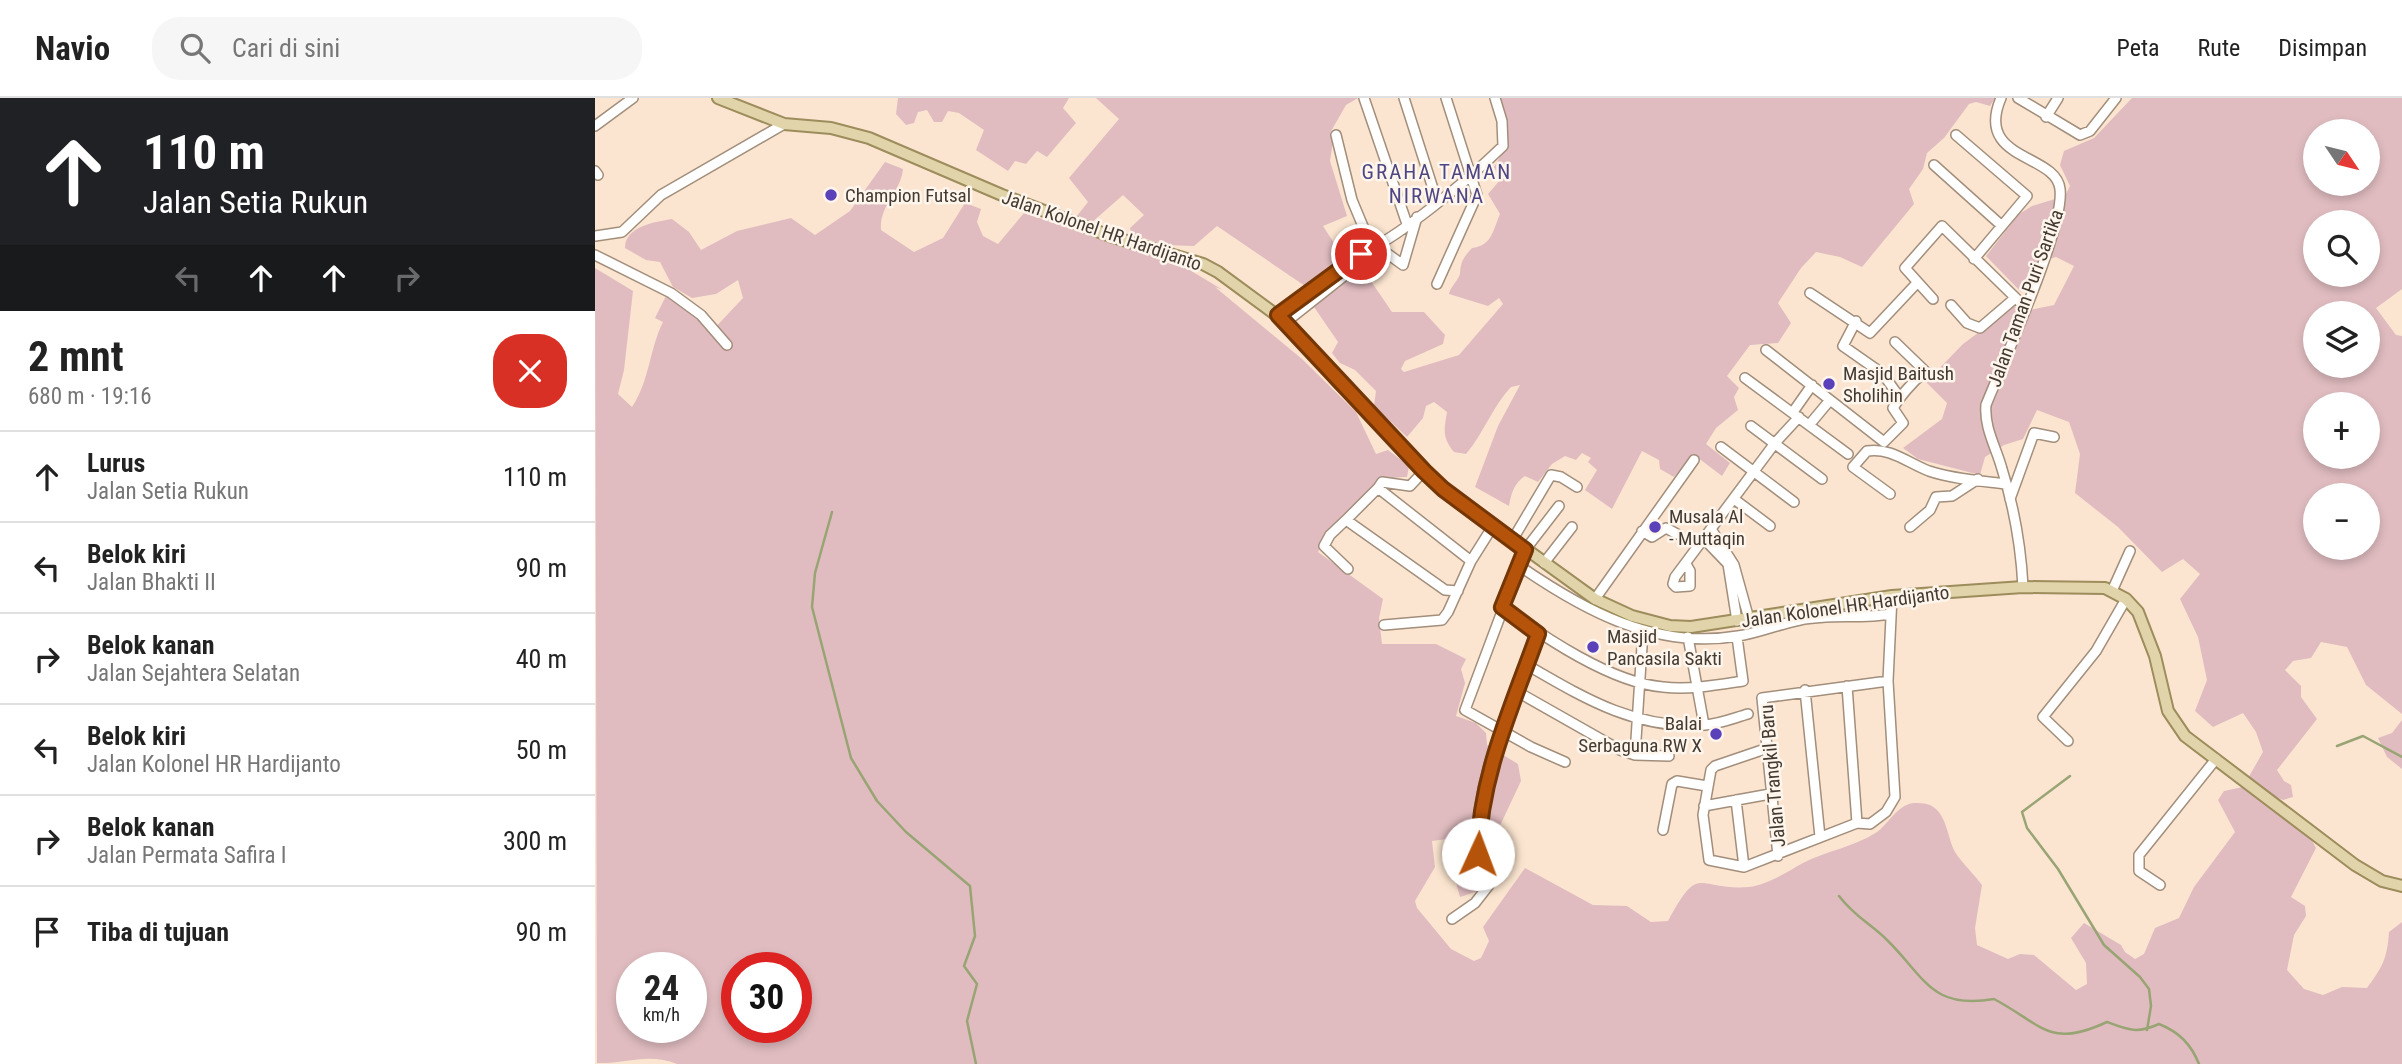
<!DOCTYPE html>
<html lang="id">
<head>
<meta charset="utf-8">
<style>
	:root { --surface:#fff; --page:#f6f6f6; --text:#222; --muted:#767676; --line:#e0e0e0 }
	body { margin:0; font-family:"Roboto Condensed",sans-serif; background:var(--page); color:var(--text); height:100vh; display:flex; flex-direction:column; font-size:26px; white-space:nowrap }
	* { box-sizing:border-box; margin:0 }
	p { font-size:23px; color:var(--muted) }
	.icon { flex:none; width:38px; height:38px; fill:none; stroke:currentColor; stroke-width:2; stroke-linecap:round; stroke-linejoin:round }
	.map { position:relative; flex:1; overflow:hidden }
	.sheet { display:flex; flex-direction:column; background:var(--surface); width:595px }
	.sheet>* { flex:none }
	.hud { background:#202124; color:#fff; overflow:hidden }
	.needle { width:46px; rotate:125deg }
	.fabs { position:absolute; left:1708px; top:21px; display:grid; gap:14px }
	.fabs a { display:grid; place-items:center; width:77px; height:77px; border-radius:50%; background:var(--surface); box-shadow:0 4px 10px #0003; font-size:35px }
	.speed { position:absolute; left:21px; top:854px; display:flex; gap:14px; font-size:35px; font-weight:700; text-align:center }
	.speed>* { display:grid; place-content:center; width:91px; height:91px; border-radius:50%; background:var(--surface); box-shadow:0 4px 10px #0003; line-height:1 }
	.speed small { font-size:18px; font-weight:400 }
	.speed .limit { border:10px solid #d22; background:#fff; color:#111 }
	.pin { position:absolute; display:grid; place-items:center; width:60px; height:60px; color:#fff; margin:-30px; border:4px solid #fff; border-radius:50%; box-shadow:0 2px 7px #0007 }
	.me { position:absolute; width:77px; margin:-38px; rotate:2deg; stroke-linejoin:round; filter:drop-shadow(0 0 5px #0008) }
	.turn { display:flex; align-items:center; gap:24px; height:147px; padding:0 28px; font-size:32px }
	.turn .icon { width:91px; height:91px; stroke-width:2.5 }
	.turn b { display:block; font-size:49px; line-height:60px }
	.lanes { display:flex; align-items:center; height:66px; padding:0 28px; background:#0003; justify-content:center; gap:35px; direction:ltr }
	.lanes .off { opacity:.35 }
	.round { display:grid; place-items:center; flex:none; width:74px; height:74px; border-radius:28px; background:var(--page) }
	.head { display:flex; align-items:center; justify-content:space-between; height:119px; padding:0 28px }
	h1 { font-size:42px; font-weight:700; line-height:52px }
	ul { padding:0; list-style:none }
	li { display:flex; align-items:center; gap:21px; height:91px; padding:0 28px; border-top:2px solid var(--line) }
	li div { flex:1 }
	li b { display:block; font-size:26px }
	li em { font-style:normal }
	header { display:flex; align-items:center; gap:42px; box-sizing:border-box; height:98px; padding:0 35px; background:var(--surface); border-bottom:2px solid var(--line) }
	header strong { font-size:33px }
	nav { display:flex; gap:38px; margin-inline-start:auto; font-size:24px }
	.search { width:490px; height:63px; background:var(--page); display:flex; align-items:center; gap:18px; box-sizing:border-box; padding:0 24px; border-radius:28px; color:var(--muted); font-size:26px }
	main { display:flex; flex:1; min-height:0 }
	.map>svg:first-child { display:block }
</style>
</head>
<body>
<header>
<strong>Navio</strong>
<div class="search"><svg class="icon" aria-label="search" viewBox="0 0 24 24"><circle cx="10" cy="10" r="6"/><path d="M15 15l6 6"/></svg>Cari di sini</div>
<nav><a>Peta</a><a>Rute</a><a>Disimpan</a></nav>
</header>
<main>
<section class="sheet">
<div class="hud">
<div class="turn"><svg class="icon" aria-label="ahead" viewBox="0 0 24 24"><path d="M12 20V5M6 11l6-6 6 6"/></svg><div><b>110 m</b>Jalan Setia Rukun</div></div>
<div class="lanes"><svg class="icon off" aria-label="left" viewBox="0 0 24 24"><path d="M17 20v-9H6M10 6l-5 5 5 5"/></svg><svg class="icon" aria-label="ahead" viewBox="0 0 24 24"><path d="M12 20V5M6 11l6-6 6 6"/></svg><svg class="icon" aria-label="ahead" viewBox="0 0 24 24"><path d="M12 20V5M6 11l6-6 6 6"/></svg><svg class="icon off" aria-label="right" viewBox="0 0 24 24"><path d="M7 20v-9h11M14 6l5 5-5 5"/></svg></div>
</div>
<div class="head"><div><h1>2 mnt</h1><p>680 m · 19:16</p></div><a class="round" style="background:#d93025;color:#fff"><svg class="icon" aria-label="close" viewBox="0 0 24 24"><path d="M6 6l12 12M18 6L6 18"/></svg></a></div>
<ul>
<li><svg class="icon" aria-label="ahead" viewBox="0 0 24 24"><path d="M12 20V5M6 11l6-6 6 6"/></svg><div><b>Lurus</b><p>Jalan Setia Rukun</p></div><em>110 m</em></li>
<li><svg class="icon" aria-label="left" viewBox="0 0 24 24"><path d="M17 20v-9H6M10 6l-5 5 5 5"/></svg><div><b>Belok kiri</b><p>Jalan Bhakti II</p></div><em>90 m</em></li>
<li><svg class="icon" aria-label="right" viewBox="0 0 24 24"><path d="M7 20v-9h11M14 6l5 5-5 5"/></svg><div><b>Belok kanan</b><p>Jalan Sejahtera Selatan</p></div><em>40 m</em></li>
<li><svg class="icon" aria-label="left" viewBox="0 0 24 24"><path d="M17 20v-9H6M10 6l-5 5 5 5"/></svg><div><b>Belok kiri</b><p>Jalan Kolonel HR Hardijanto</p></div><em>50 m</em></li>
<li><svg class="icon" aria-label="right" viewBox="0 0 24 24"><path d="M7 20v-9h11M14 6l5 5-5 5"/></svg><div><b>Belok kanan</b><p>Jalan Permata Safira I</p></div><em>300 m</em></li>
<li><svg class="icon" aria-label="arrive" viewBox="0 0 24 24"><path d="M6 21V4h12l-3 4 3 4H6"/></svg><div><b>Tiba di tujuan</b></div><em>90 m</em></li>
</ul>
</section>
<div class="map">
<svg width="1807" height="966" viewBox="0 0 1807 966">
	<rect width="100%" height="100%" fill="#fbe5d0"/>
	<!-- green -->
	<path fill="#e0bcc0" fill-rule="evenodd" d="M303 0H474L468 10 481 25 452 59 442 53 431 66 420 63 413 73 381 52 389 32 364 15 353 13 347 24H339L332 12 323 14 319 25 311 27 301 16Z
		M501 0H763L751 7 735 35 738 43 735 63 752 118 728 128 748 159 710 188 622 128 599 148 570 147 536 136 535 130 549 117 528 97 495 126 481 119 493 104 474 80 524 21Z
		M903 0H1400L1395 8 1381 4 1374 6 1349 40 1332 55 1328 71 1314 91 1319 106 1267 169 1245 159 1221 154 1206 170 1183 205 1196 225 1183 245 1155 247 1132 278 1144 290 1139 299 1143 312 1121 330 1111 346 1135 365 1127 378 1098 356 1079 379 1065 371 1064 362 1047 353 1017 411 990 392 1002 372 993 364 996 360 987 355 981 362 970 358 957 366 943 384 930 378C919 385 916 396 914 408L880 389 903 328 925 287 916 289C897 309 889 335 871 356L859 354C847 339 849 332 852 314L839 304 831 308 828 320 812 339 779 308 781 293 760 272 745 265 737 255 743 244 719 209 767 170 797 214H829L850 237 848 246 810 263 806 271 809 274 864 257 908 206 904 200 893 208 854 196C855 189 864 182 865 175 866 163 868 160 877 150 897 148 898 132 905 116L893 96 906 81 899 69C915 45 914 27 903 0Z
		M1537 0H1807V191L1781 210 1801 237 1807 238V616L1771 587 1752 549 1726 544 1716 560 1698 563 1690 572 1706 588V599L1722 621 1682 672 1689 683 1696 687 1698 699 1688 702 1678 698 1669 704 1713 735 1721 750 1696 799 1710 808 1711 818 1699 837 1692 872 1709 891 1728 897 1747 889 1772 890C1788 868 1792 861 1794 834L1807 824V966H82C54 954 30 966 2 965L0 170 38 193 29 272 23 296 37 309C55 282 54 252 68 224L60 220 71 198 91 209 116 234 148 200 143 182 121 196 97 200 78 189 65 164 51 162 30 150C30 128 60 124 77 121L94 134 106 152 142 133 196 120 220 137 255 113 290 64 308 71C306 94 284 107 286 132L319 154 348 140 370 105 386 111 382 124 388 138 403 146 429 115 596 171H593L628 192 620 189 707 261 761 314 781 356 793 352 814 368 812 379C780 378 770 398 752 420 742 432 732 440 723 454L788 501 784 520 787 546H841L871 561 866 571 870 585 861 618 881 625 891 635 892 647 923 666 926 683 902 734 911 756 883 793 865 799 861 785 862 764 852 741 837 743 840 769 820 803 822 810 856 851 879 863 886 860 894 843 888 829 930 770 998 807 1032 808 1056 824 1073 823C1105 763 1102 793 1154 789 1172 787 1192 774 1208 765 1231 753 1259 749 1282 734 1293 726 1301 710 1314 706 1319 704 1330 705 1335 707 1352 715 1352 739 1360 754 1367 765 1379 776 1387 787L1380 830 1382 847 1413 861 1425 856 1439 857 1481 892 1492 886 1491 865 1476 840 1489 825 1526 847 1530 854 1540 861 1549 856 1560 830 1584 820 1599 789 1640 734 1623 702 1629 693 1648 689 1668 654 1661 634 1648 615 1618 629 1600 613 1612 582 1603 539 1585 501 1605 476 1588 461 1567 474 1523 429 1480 395 1485 356 1474 324 1442 312 1428 341 1409 347 1390 359 1385 377 1323 361 1308 350 1347 321 1352 305 1331 284 1368 246 1419 208 1435 212 1459 207 1479 168 1461 159 1444 164 1426 194 1391 158 1424 116 1437 108 1470 98 1475 88 1465 67 1469 53 1499 40ZM1720 33H1773V86H1720ZM1720 124H1773V177H1720ZM1720 215H1773V268H1720ZM1720 306H1773V359H1720ZM1720 397H1773V450H1720ZM37 870H96V929H37ZM142 870H201V929H142Z
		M1807 622V671L1792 659 1783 640 1797 635Z"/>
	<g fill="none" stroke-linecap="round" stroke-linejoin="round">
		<!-- stream -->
		<path stroke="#98a474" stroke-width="2.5" d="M237 414 220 475 217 509 256 660 282 703 311 734 375 788 380 838 369 868 382 886 372 923 381 966
			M1742 648 1768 638 1807 659
			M1475 678 1427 714 1432 730 1463 771 1509 847 1545 879 1554 891 1556 908 1552 932
			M1244 798C1261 820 1275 825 1292 842 1330 879 1336 912 1399 901 1448 927 1454 951 1512 924 1533 932 1542 936 1564 926 1584 934 1596 946 1604 966"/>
		<!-- minor casing -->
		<g stroke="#a28e7b" stroke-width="12">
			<path id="minor" d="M769 0 812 126
				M809 0 842 103
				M1406 0C1379 63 1461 55 1465 91 1470 130 1408 264 1391 307 1389 330 1401 349 1407 371 1419 409 1426 449 1428 489
				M1423 0 1485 37 1495 33 1521 0
				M1451 19 1463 0
				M0 28 38 0
				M741 37 757 102 777 150
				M1361 37 1432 98 1379 161
				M1339 67 1407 128
				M0 73 3 77
				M0 138 27 134 66 97 189 26
				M782 148 808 167 822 119
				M0 157 76 195 106 217 132 247
				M842 186 882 97 851 0
				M1215 195 1275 235 1322 185
				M1338 201 1310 170 1347 128 1430 209
				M1356 207 1372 225 1385 230 1419 201
				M683 217 760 159C804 140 873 82 908 48L907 23 900 0
				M1261 223 1248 248 1288 276 1305 300
				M691 224 758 171 771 155
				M1171 252 1289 344 1308 325 1298 310C1307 295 1318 284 1330 273L1300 244
				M1150 280 1253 356
				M1198 314 1217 287
				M1215 326 1235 302
				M1156 328 1227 381
				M1126 349 1199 404
				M829 373 815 388 787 384 783 390 876 463 898 428
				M783 390 753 420 754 424 850 492 863 493
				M1295 396 1258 369 1272 353C1295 349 1313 365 1334 373 1357 381 1387 383 1411 386
				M1139 401 1175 428
				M1415 401 1439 335 1459 339
				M964 408 930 452 870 612 936 649 970 664
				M1315 429 1335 412 1341 399 1357 398 1383 381
				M1116 431 1139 467 1154 521
				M1047 433 1057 439 1071 430 1082 436
				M918 441 956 377 966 379 982 389
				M1109 441 1133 466 1142 523
				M949 465 977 429
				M1091 466 1095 473V488L1081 489 1078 486 1080 479 1180 345 1204 319
				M923 467C988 512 1060 552 1143 538 1164 535 1184 526 1205 522 1235 516 1266 521 1296 516
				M753 471 729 448 735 437 753 420
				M1517 493 1535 453
				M1000 501 1099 362
				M907 508C948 539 1017 585 1068 589 1095 592 1122 587 1148 583L1142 539
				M789 527 847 522 853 514 876 463
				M1093 539 1109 627
				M932 567C989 600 1041 632 1110 627 1124 626 1139 620 1153 616
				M1252 588 1262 725
				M1210 592 1225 739
				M921 593 1025 652 1040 657 1074 658
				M1473 643 1448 619 1501 553 1531 501
				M1170 651 1120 668 1116 672 1108 717 1114 762 1149 769 1262 725 1275 726 1291 714 1300 699 1293 583 1297 498
				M1040 657 1048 533
				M1141 702 1149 769
				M1109 708 1175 696
				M1068 732 1077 686 1082 683 1112 688
				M1183 758 1167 600 1293 583
				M1565 787 1544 773V757L1621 661
				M857 821 880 805 894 787C890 777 885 768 884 757 876 681 919 604 943 536"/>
		</g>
		<!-- major casing -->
		<g stroke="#9d8c5c" stroke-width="14">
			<path id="major" d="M123 0 189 26 236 30 274 40 407 97 515 138 608 166 623 174 691 224 741 282 848 391 1000 501 1037 518 1075 528 1096 529 1297 498 1428 489 1510 490 1531 501 1543 514 1560 558 1573 613 1590 638 1760 767 1787 783 1807 788"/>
		</g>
		<!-- minor -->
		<use href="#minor" stroke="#fff" stroke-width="9"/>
		<!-- major -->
		<use href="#major" stroke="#e1d4aa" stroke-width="10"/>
	</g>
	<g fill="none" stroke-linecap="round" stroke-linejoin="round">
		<!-- route casing -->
		<g stroke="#753606" stroke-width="18">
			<path id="route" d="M766 156 683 217 829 373 848 391 930 452 907 509 943 536C917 609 885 677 883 756"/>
		</g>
		<!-- route -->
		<use href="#route" stroke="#b45309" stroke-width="12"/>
	</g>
	<!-- markers -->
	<g fill="#5a41b9" stroke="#fef5ec" stroke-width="2.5">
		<circle cx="236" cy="97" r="7"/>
		<circle cx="1234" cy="286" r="7"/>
		<circle cx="1060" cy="429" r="7"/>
		<circle cx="998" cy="549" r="7"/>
		<circle cx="1121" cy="636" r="7"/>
	</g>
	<g text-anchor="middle" stroke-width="5" stroke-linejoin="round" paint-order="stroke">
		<!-- poi labels -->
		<g font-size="19" fill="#433b32" stroke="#fef5ec" text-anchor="start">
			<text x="250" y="104">Champion Futsal</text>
			<text x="1248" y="282">Masjid Baitush<tspan x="1248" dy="22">Sholihin</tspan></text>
			<text x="1074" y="425">Musala Al<tspan x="1074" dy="22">- Muttaqin</tspan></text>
			<text x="1012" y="545">Masjid<tspan x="1012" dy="22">Pancasila Sakti</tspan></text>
			<text x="1107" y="632" text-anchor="end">Balai<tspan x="1107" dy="22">Serbaguna RW X</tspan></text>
		</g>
		<!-- street labels -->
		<g font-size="19" fill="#433b32" stroke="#fef5ec">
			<text transform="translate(507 132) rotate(19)" y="7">Jalan Kolonel HR Hardijanto</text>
			<text transform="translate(1430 200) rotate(-70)" y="7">Jalan Taman Puri Sartika</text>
			<text transform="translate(1250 508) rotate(-8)" y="7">Jalan Kolonel HR Hardijanto</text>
			<text transform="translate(1177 678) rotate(-95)" y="7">Jalan Trangkil Baru</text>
		</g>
		<!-- neighbourhood labels -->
		<g font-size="21" letter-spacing="2" fill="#4d4683" stroke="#fef5ec">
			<text x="842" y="81">GRAHA TAMAN<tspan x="842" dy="24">NIRWANA</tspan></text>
		</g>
	</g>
</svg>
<div class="fabs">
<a><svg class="needle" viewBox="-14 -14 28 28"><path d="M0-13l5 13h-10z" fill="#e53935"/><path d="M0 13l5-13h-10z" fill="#767676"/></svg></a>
<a><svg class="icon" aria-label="search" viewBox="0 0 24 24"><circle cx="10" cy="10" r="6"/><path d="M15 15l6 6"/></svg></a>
<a><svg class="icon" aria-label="layers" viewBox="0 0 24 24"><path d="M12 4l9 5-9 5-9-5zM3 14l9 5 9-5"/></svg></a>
<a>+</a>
<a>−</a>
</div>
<div class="speed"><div>24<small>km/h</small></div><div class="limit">30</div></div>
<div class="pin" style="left:766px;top:156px;background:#d93025"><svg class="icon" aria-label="arrive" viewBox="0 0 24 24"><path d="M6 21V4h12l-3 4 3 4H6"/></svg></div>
<svg class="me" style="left:883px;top:756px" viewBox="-20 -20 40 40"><circle r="19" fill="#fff"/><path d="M0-13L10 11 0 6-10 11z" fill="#b45309"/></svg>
</div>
</main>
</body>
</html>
